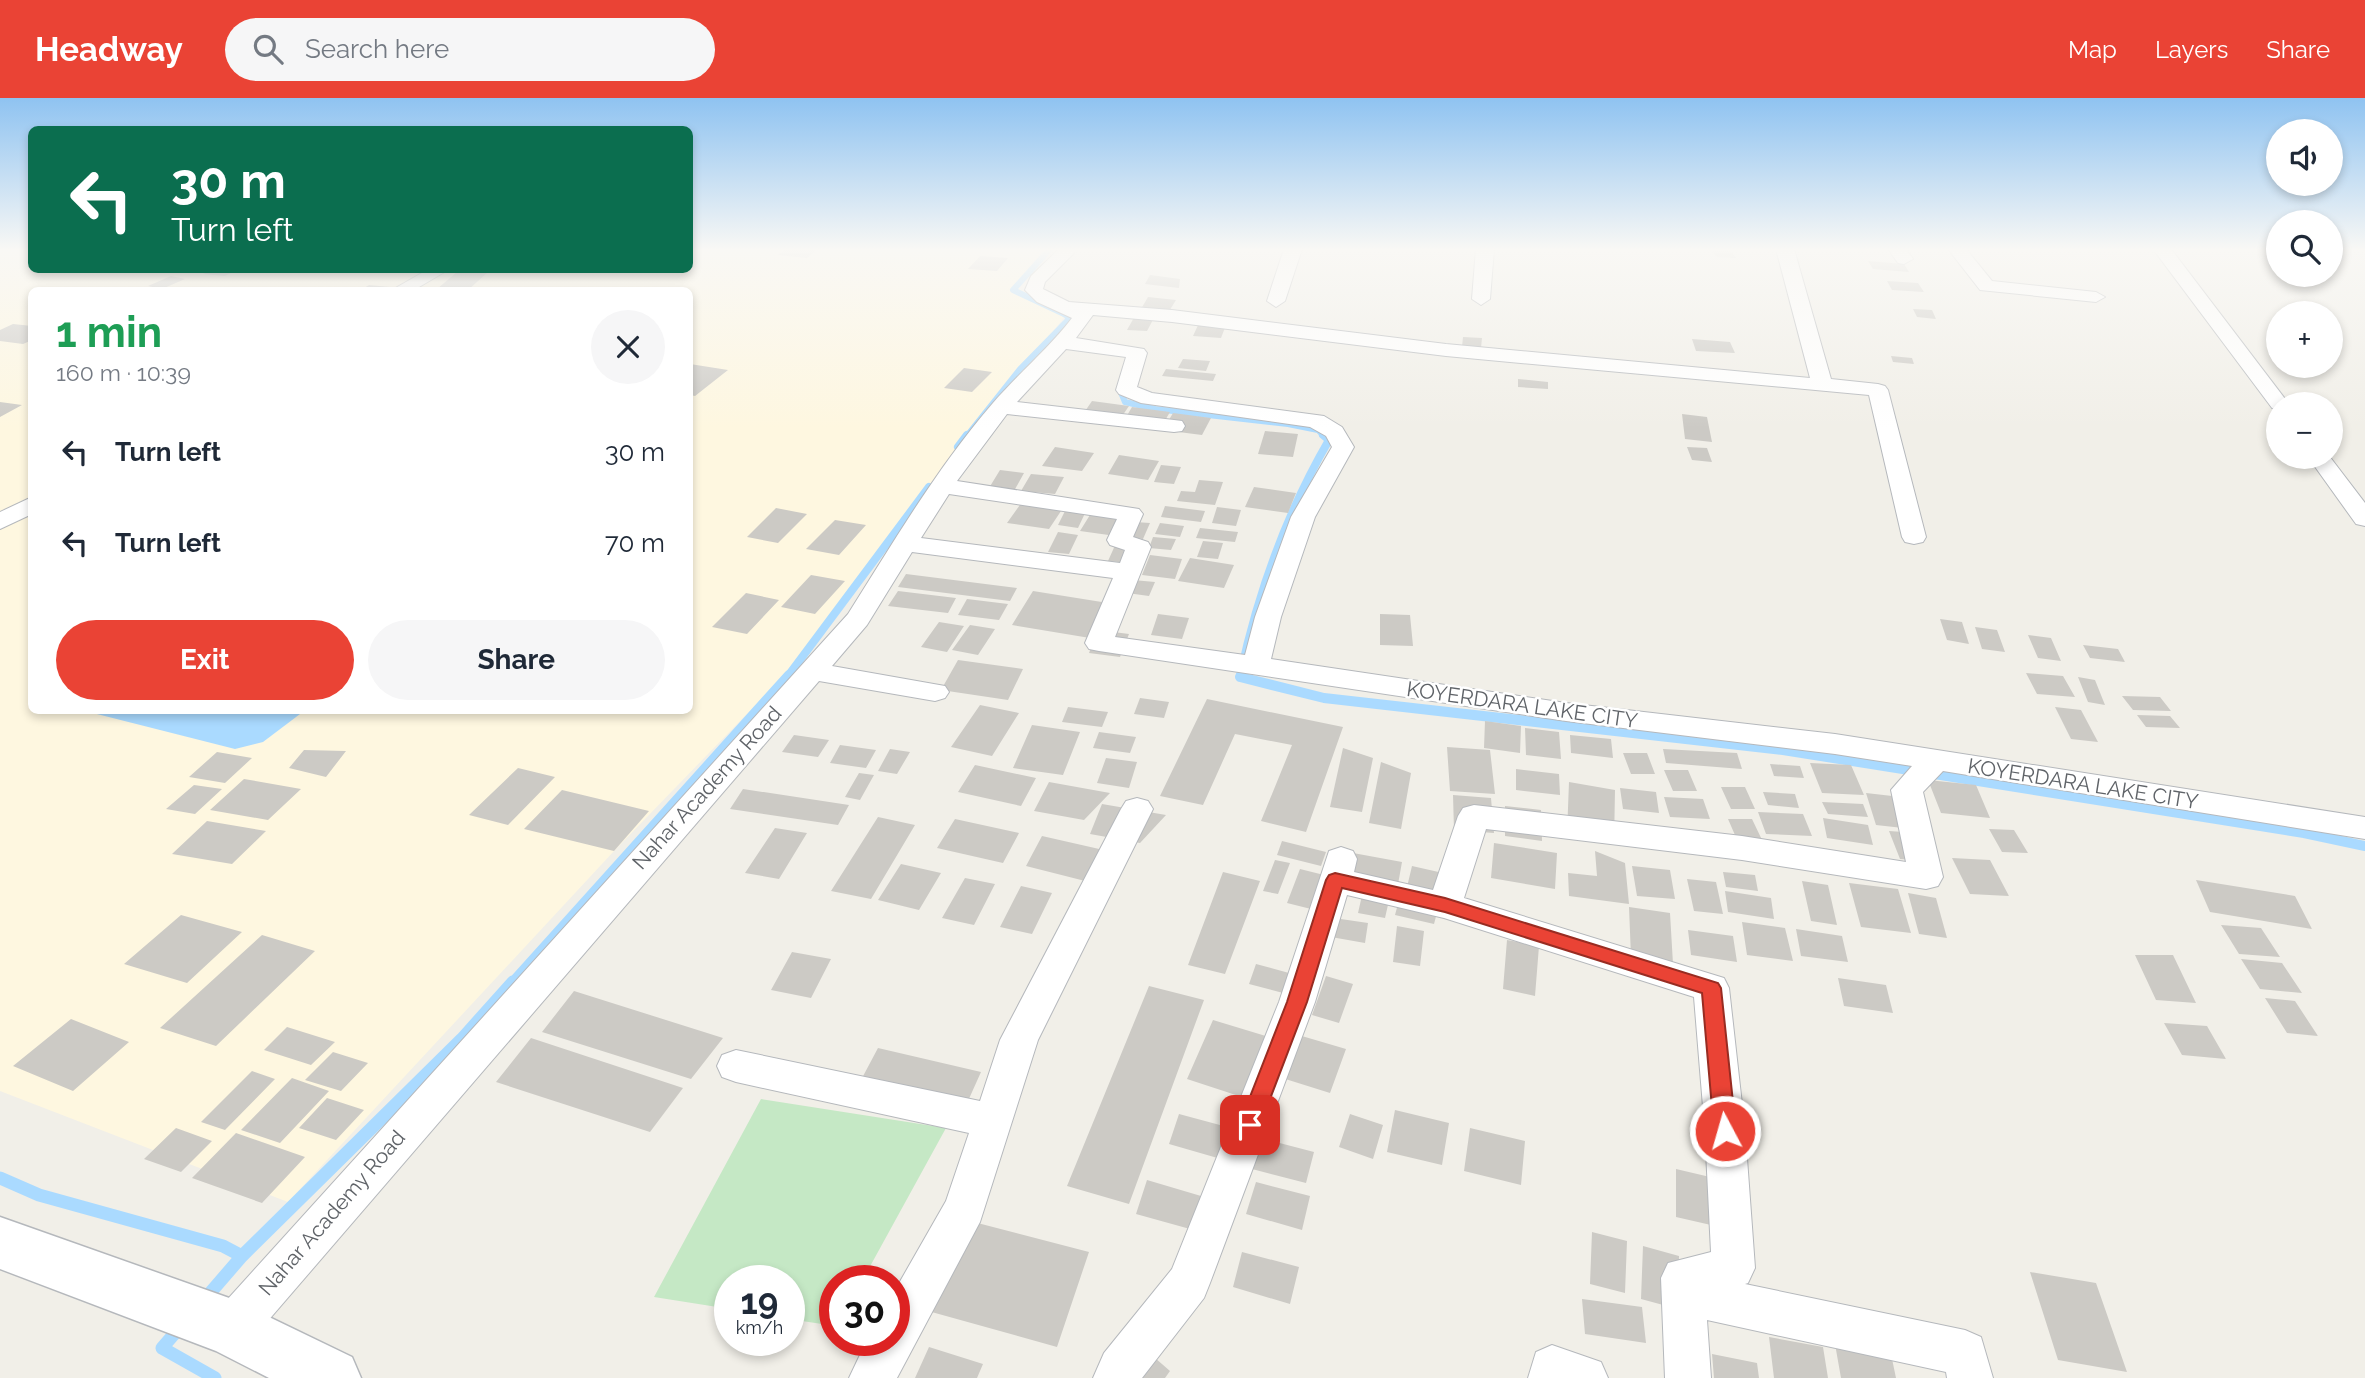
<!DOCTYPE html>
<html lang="en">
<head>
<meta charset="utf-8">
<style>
	:root { --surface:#fff; --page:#f6f6f7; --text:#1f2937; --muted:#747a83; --accent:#ea4335 }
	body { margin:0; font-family:Raleway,sans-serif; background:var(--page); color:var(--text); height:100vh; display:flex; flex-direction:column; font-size:26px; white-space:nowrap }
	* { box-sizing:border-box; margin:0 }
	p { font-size:23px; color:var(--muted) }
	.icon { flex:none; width:38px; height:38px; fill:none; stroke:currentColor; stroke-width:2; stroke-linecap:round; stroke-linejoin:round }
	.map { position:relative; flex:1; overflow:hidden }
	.drawer { position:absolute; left:28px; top:189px; width:665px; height:427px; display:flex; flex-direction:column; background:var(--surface); border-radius:10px; box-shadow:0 4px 10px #0003 }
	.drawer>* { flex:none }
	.guide { position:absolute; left:28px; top:28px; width:665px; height:147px; border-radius:10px; box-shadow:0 4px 10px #0003; background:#0b6e4f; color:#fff; overflow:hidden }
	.tools { position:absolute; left:2266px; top:21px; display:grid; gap:14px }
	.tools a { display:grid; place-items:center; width:77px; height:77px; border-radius:50%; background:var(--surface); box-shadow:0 4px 10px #0003; font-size:35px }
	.speed { position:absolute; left:714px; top:1167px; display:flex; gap:14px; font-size:35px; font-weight:700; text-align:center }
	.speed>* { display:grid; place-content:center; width:91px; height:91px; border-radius:50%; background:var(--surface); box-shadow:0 4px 10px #0003; line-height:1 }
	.speed small { font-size:18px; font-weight:400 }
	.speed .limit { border:10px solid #d22; background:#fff; color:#111 }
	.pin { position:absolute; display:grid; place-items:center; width:60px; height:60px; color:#fff; margin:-30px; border-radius:14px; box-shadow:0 4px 10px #0006 }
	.me { position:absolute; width:77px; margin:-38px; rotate:354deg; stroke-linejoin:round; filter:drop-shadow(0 0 5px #0008) }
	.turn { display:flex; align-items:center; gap:24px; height:147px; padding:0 28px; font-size:32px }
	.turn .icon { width:91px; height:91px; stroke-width:2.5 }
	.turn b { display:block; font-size:49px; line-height:60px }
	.round { display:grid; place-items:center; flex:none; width:74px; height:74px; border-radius:37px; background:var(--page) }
	.summary { display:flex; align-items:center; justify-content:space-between; height:119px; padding:0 28px }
	h1 { font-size:42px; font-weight:700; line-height:52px; color:#1e9e55 }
	.cta { display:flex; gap:14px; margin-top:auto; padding:14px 28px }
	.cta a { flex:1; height:80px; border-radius:42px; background:var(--accent); color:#fff; font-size:28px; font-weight:700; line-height:80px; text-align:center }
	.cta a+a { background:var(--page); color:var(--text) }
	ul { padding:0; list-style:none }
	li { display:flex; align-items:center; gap:21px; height:91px; padding:0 28px }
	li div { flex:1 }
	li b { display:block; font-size:26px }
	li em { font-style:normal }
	header { display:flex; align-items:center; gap:42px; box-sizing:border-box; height:98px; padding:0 35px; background:var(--accent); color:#fff }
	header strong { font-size:33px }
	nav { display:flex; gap:38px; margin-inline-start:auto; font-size:24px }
	.search { width:490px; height:63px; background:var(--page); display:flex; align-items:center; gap:18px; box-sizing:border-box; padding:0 24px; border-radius:38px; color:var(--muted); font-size:26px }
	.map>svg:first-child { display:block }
</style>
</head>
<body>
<header>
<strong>Headway</strong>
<div class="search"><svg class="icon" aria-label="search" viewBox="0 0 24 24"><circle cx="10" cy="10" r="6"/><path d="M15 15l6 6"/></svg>Search here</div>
<nav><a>Map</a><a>Layers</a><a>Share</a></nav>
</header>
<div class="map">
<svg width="2365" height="1280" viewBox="0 0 2365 1280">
	<rect width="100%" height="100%" fill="#f1efe8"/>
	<!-- commercial -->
	<path fill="#fef7e0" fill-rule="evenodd" d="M0 151H31L32 172H690V151H1045L1013 188 1068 214 801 560 614 753 288 1104 0 993ZM32 192H690V612H32Z"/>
	<!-- green -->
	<path fill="#c5e8c5" d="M761 1001 946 1030 862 1183H835V1228L789 1221V1183H730V1211L654 1199Z"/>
	<!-- water -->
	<path fill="#aadaff" d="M304 613 263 644 235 651 89 614Z"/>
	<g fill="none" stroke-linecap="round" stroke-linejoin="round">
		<!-- stream-far3 -->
		<path stroke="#aadaff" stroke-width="6" d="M1123 285 1120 292 1125 304 1155 311 1288 326 1318 332 1325 339
			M966 339 1020 271 1067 223 1069 219 1062 215 1013 192 1050 151"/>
		<!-- stream-far2 -->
		<path stroke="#aadaff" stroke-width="8" d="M958 349 967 337
			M788 578 929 389
			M1240 578C1258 494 1286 416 1329 342L1323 337"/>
		<!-- stream-far1 -->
		<path stroke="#aadaff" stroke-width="10" d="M1241 577 1240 579 1324 600 1783 652 2304 735 2365 748
			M511 886 789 577"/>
		<!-- stream -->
		<path stroke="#aadaff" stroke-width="13" d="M0 1080 39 1097 223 1148 242 1158 462 941 513 884
			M204 1202 242 1158
			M182 1227 162 1250 215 1280"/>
	</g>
	<!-- building -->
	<path fill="#cccac5" d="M785 151H818L807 160 778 157Z
		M1712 153H1731L1736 160 1717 159Z
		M980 158 1008 160 997 173 968 171Z
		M1868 163 1904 166 1909 174 1873 171Z
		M211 172H237L225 178 203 176Z
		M457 174 487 175 468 192 437 191Z
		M1150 177 1180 181 1179 190 1145 186Z
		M171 178 185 181 162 191 148 188Z
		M1887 183 1918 185 1924 194 1892 192Z
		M369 187 400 190 396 192H361Z
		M1148 199 1176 202 1168 215 1141 211Z
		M1913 211 1932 212 1936 221 1917 219Z
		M1136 216 1155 218 1147 233 1127 232Z
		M1199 225 1226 227 1221 240 1193 238Z
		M13 226 32 228V242L23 246 0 243V232Z
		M1463 239 1482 240 1481 250 1462 249Z
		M1692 241 1730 244 1735 255 1696 253Z
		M1891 258 1912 260 1914 266 1893 264Z
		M1183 261 1210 263 1206 273 1178 270Z
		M690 266 728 272 695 298 690 297Z
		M964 270 992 274 972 294 944 290Z
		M1166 271 1216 276 1213 283 1162 278Z
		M1518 281 1548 284V291L1518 289Z
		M1092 303 1129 308 1118 324 1081 319Z
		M0 304 22 307 0 319Z
		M1132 309 1170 314 1160 331 1122 326Z
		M1173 315 1211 320 1202 337 1163 332Z
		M1682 316 1707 319 1712 344 1685 341Z
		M1265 333 1298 336 1293 359 1258 356Z
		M1055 349 1094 355 1082 373 1042 368Z
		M1687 349 1707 350 1712 364 1692 362Z
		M1119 357 1159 363 1148 382 1108 376Z
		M1161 367 1181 369 1174 386 1154 384Z
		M1000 372 1024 375 1014 393 989 390Z
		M1031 376 1064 379 1055 396 1021 393Z
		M1199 382 1223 384 1215 407 1177 403 1181 393 1195 394Z
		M1254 389 1296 395 1288 415 1245 409Z
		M1022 404 1063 410 1049 431 1007 425Z
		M1165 408 1205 413 1201 424 1161 419Z
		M1067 409 1087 411 1078 430 1058 427Z
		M1217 409 1241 412 1236 428 1212 425Z
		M776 410 807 416 778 445 747 439Z
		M1093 412 1135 418 1123 439 1080 433Z
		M835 422 866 427 839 457 806 451Z
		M1135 424 1150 425 1143 441 1128 439Z
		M1160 425 1184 428 1180 439 1155 436Z
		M1200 430 1238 434 1235 444 1196 440Z
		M1058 434 1078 437 1069 456 1048 454Z
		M1153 439 1176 441 1171 452 1149 450Z
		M1117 443 1138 446 1130 465 1108 463Z
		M1203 443 1223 445 1218 461 1197 459Z
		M1150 457 1182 461 1175 481 1142 477Z
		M1190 460 1234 467 1224 490 1178 483Z
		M906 476 1017 490 1010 503 898 489Z
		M811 477 845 483 815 516 781 509Z
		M1133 482 1155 484 1149 498 1127 495Z
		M898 493 956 500 948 515 888 508Z
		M1033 493 1108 505 1090 540 1012 527Z
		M746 495 779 502 747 536 712 529Z
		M967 501 1008 506 999 522 958 517Z
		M1158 516 1189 520 1182 541 1151 537Z
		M1380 516 1410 517 1413 548 1380 547Z
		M1940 521 1962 524 1969 546 1947 542Z
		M939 524 964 528 947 554 921 549Z
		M970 527 995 531 978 557 952 552Z
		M1975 529 1997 532 2005 554 1982 551Z
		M1098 532 1129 536 1120 559 1089 555Z
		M2028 537 2051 540 2061 563 2038 560Z
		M2083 547 2118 551 2125 564 2090 560Z
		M958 562 1023 571 1008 602 941 592Z
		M2026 575 2063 578 2075 599 2037 596Z
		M2078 579 2095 582 2105 607 2088 604Z
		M2122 598 2160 599 2171 613 2133 612Z
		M1140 600 1169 604 1164 620 1134 616Z
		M1207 601 1343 629 1306 734 1261 723 1292 647 1235 636 1203 707 1160 698Z
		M980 607 1019 615 992 658 951 649Z
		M1068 609 1108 614 1102 629 1062 624Z
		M2055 609 2081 612 2098 644 2071 641Z
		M2137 617 2170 618 2180 630 2146 629Z
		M1485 623 1521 628 1520 655 1484 650Z
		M1032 627 1080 634 1063 677 1013 670Z
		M1525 630 1559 634 1561 661 1526 657Z
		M1099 634 1136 639 1130 655 1093 650Z
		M794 637 829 642 818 659 782 654Z
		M1570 637 1611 641 1613 660 1571 655Z
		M840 647 876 652 866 670 830 665Z
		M1447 649 1490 652 1495 696 1450 693Z
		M1343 650 1373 660 1362 714 1330 709Z
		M890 651 910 654 897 676 878 673Z
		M1663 651 1737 655 1742 671 1666 665Z
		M304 652 346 653 326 679 289 670Z
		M217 654 252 660 225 685 189 679Z
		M1623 655H1647L1655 676H1631Z
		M1106 660 1137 664 1129 690 1097 685Z
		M1381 664 1411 675 1401 731 1369 725Z
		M1810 665 1851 667 1864 697 1822 695Z
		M1770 666 1800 668 1804 680 1774 678Z
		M975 667 1036 680 1021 708 958 694Z
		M518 670 555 679 508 727 469 717Z
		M1516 671 1559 676 1560 697 1516 692Z
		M1664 672H1688L1697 693H1673Z
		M859 675 874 677 860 702 845 699Z
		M244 681 301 691 268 722 210 712Z
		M1928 682 1976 687 1990 720 1941 715Z
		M1049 684 1110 695 1084 722 1034 713Z
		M1569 684 1615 692 1614 745 1567 736Z
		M194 687 222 691 195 716 166 711Z
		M1721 689H1745L1755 711H1731Z
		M1620 690 1656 694 1659 715 1623 711Z
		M743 691 849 707 838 727 730 711Z
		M562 692 649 713 614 753 524 731Z
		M1763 694 1795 696 1799 710 1768 707Z
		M1866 695 1901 699 1912 731 1876 727Z
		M1453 697 1491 700 1494 735 1454 732Z
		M1664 699 1703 701 1710 721 1670 719Z
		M1822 704 1863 706 1868 719 1828 716Z
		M1102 706 1166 717 1140 745 1090 736Z
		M1505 708 1541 712 1542 743 1505 738Z
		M1758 714 1803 716 1812 738 1766 736Z
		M878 719 915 727 871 801 831 793Z
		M1823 720 1868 727 1873 747 1827 740Z
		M955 721 1019 735 1003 765 937 750Z
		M1728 721H1752L1763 744H1738Z
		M207 723 266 733 232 766 172 756Z
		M775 730 807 735 779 781 745 775Z
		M1989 731 2014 732 2028 755 2002 754Z
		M1889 733 1917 735 1928 763 1900 761Z
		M1042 738 1108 753 1093 785 1026 768Z
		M1282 743 1326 754 1321 768 1277 757Z
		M1494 745 1557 755 1555 791 1491 780Z
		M1595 753 1625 765 1629 806 1569 798 1568 775 1597 778Z
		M1353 755 1402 764 1397 792 1348 783Z
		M1952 760 1990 762 2009 798 1970 796Z
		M1275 762 1290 765 1278 796 1263 793Z
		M901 766 941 775 919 812 878 802Z
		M1412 768 1443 775 1438 797 1407 789Z
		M1632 768 1670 772 1675 801 1637 798Z
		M1300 771 1324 777 1311 811 1287 805Z
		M1223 774 1260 783 1225 876 1188 867Z
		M1723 774 1755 777 1758 793 1726 789Z
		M965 780 995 786 974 827 942 820Z
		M1687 781 1716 784 1723 816 1694 813Z
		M2196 782 2295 798 2312 831 2210 814Z
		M1802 783 1828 787 1837 827 1811 823Z
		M1849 785 1898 791 1911 835 1861 829Z
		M1021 788 1052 795 1032 836 1000 829Z
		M1363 793 1390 798 1385 820 1358 815Z
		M1725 793 1771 800 1774 821 1728 814Z
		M1908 795 1936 800 1947 840 1919 836Z
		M1399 802 1438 811 1434 826 1395 817Z
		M1629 809 1670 815 1673 866 1631 859Z
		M181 817 242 834 187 885 124 866Z
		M1334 820 1368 825 1365 845 1331 839Z
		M1742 824 1785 830 1793 863 1747 857Z
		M2221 827 2261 830 2280 859 2239 856Z
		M1397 828 1424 833 1420 868 1393 864Z
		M1796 831 1842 838 1848 864 1801 858Z
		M1688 832 1733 838 1737 864 1691 857Z
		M262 837 315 853 216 948 160 930Z
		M1507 842 1539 848 1535 898 1503 891Z
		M792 854 831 861 811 900 771 892Z
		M2135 857H2173L2196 905 2156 902Z
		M2241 861 2282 865 2302 895 2260 891Z
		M1256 866 1289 875 1283 895 1249 886Z
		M1326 878 1353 886 1339 925 1312 917Z
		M1838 880 1886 887 1893 915 1844 908Z
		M1149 888 1204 902 1129 1106 1067 1088Z
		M574 893 723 940 691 981 542 934Z
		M2265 900 2295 903 2318 938 2287 935Z
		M71 921 129 944 73 993 13 968Z
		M1213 922 1269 939 1245 1000 1187 981Z
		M2164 925 2207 928 2226 961 2182 957Z
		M287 929 335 944 311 967 264 952Z
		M1295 936 1346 951 1330 995 1279 979Z
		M531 940 683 990 650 1034 496 984Z
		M878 950 981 974 959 1023 853 997Z
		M333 954 368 965 341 993 305 982Z
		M252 973 275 981 225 1032 201 1024Z
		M292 980 329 993 280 1045 241 1032Z
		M327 1000 364 1012 336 1042 299 1030Z
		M1395 1012 1449 1025 1442 1067 1387 1054Z
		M1179 1016 1231 1030 1221 1061 1169 1046Z
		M1350 1016 1383 1027 1373 1061 1339 1049Z
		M176 1030 212 1043 181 1074 144 1061Z
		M1470 1030 1525 1043 1521 1087 1464 1073Z
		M236 1035 305 1059 262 1105 192 1080Z
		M1261 1040 1314 1054 1306 1085 1252 1071Z
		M1676 1071 1710 1079 1711 1127 1676 1119Z
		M1147 1082 1201 1098 1190 1131 1136 1116Z
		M1256 1084 1310 1098 1302 1132 1246 1116Z
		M966 1122 1089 1154 1057 1249 928 1213Z
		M1592 1134 1627 1143 1625 1195 1590 1186Z
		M1643 1148 1679 1158 1678 1211 1641 1201Z
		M1242 1154 1299 1169 1290 1206 1233 1189Z
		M2030 1174 2096 1185 2127 1274 2058 1262Z
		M1582 1201 1642 1209 1646 1245 1585 1236Z
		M1769 1239 1823 1249 1828 1280H1774Z
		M1835 1246 1891 1256 1896 1280H1841Z
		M929 1249 983 1266 977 1280H915Z
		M1147 1253 1170 1273 1165 1280H1123Z
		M1712 1256 1757 1265 1759 1280H1714Z"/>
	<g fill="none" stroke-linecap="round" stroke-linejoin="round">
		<!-- minor casing -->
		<g stroke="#b5b8bc" stroke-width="2">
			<path id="minor" d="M1059 151H1078L1045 184 1043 191 1069 204 1172 212 1446 246 1810 280 1776 151H1794L1831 281 1878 286 1885 288 1888 292 1926 439 1923 444 1914 446 1905 444 1902 439 1869 297 1446 258 1172 224 1093 217 1076 240 1144 251 1147 255 1137 289 1152 295 1324 318 1342 329 1354 349 1315 419 1281 519 1271 561 1566 605 1835 636 2365 719V741L1943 673 1923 694 1943 779 1938 788 1926 791 1742 762 1486 731 1464 800 1724 880 1729 890 1745 1033 1755 1170 1748 1185 1745 1186 1965 1232 1981 1239 1993 1280H1947L1946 1274 1707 1222 1711 1280H1665L1661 1180 1668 1165 1711 1154 1705 1033 1694 899 1444 820 1347 797 1315 904 1210 1185 1204 1200 1142 1280H1093L1104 1255 1172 1171 1279 904 1329 753 1341 749 1353 753 1357 761 1354 774 1433 792 1458 718 1463 710 1474 707 1742 738 1906 764 1891 692 1912 668 1835 656 1566 623 1099 553 1089 551 1085 545 1113 480 912 454 867 527 832 568 945 588 949 594 945 600 935 603 819 583 248 1246 232 1252 216 1246 209 1230 216 1214 848 516C894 443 937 370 993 305 1019 275 1049 250 1072 220L1037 204 1025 192 1031 178ZM1066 251 1126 259 1116 292 1119 296 1141 305 1310 329 1326 338 1332 349 1291 419 1255 519 1245 557 1115 539 1151 449 1148 444 1133 439 1143 416 1139 411 957 383 1007 316 1174 334 1182 333 1185 328 1182 323 1174 322 1017 304ZM949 396 1117 421 1107 442 1110 447 1125 452 1120 465 921 440Z
				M1284 151H1302L1285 203 1276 209 1267 203Z
				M1476 151H1494L1490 201 1481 207 1472 201Z
				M1888 151H1906L1913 161 1904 166 1898 165Z
				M1948 151H1966L1992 183 2096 194 2105 199 2096 204 1980 192Z
				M2153 151H2171L2289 306H2278V312L2272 310Z
				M427 172H448L414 192H392Z
				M2308 359H2330L2365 405V428L2356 426Z
				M32 399V416L0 431V414Z
				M1137 700 1148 703 1153 711 1038 942 980 1124 897 1280H849L867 1242H894V1194L946 1103 969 1035 736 984 722 979 717 968 722 957 736 952 980 1003 1000 942 1121 711 1126 703Z
				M1552 1247 1601 1264 1608 1280H1528L1536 1254Z"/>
		</g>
		<!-- tertiary casing -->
		<g stroke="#b5b8bc" stroke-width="3">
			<path id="tertiary" d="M0 1119 232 1201 352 1259 361 1280H269L216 1253 0 1171Z"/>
		</g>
		<!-- minor -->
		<use href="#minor" fill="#fff" fill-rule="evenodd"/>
		<!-- tertiary -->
		<use href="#tertiary" fill="#fff" fill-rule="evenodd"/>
	</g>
	<!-- sky -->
	<linearGradient id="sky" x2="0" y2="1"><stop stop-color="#8fc3f1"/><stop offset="0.46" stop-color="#f9f8f5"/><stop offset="1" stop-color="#f9f8f5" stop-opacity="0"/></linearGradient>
	<rect width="2365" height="330" fill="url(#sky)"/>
	<!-- route -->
	<path fill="#ea4335" stroke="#982c22" stroke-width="2" d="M1335 775 1445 800 1718 885 1721 890 1736 1033 1733 1039 1725 1042 1717 1039 1714 1033 1702 895 1445 814 1342 790 1307 904 1260 1027 1257 1034 1250 1037 1242 1034 1239 1027 1287 904 1326 782 1329 777Z"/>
	<g text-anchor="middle" stroke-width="5" stroke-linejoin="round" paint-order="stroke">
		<!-- street labels -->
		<g font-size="21" fill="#5f6368" stroke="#fff">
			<text transform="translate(1522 607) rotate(8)" y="7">KOYERDARA LAKE CITY</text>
			<text transform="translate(2083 686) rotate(9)" y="7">KOYERDARA LAKE CITY</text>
			<text transform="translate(707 690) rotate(-48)" y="7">Nahar Academy Road</text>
			<text transform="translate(332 1115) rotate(-49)" y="7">Nahar Academy Road</text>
		</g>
	</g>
</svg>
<div class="tools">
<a><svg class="icon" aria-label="sound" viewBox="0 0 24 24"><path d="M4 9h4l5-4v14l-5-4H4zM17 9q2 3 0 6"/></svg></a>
<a><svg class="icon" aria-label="search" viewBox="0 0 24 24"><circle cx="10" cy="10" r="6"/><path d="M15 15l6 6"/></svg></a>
<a>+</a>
<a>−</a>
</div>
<div class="speed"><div>19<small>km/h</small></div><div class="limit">30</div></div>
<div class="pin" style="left:1250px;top:1027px;background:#d93025"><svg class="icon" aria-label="arrive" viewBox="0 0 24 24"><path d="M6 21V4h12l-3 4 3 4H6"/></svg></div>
<svg class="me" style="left:1725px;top:1033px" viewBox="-20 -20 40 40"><circle r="17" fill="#ea4335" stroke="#fff" stroke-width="3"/><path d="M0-11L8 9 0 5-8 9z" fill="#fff"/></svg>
<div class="guide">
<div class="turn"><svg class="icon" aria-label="left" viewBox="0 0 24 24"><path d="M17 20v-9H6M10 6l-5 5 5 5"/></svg><div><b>30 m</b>Turn left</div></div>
</div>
<section class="drawer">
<div class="summary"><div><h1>1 min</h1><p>160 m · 10:39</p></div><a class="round"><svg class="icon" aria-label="close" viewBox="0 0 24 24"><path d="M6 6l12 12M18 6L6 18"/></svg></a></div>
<ul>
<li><svg class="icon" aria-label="left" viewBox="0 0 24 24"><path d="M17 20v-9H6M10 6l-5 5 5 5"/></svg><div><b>Turn left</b></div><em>30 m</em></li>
<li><svg class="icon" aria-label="left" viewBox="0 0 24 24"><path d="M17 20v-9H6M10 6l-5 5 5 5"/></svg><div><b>Turn left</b></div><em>70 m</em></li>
</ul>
<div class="cta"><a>Exit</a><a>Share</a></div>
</section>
</div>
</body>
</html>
